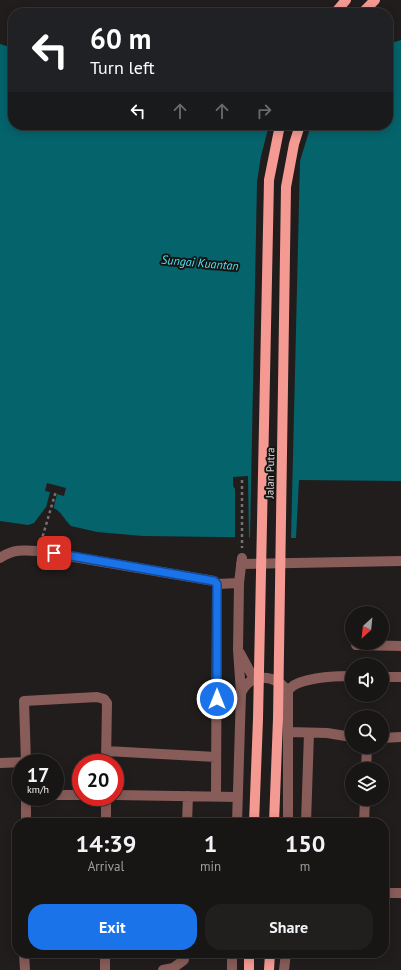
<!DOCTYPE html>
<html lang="en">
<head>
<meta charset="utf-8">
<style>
	:root { --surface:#181615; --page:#211f1e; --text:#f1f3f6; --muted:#9f9fa0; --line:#363534; --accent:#1a73e8 }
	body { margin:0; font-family:"PT Sans",sans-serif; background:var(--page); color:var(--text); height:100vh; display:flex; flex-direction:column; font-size:15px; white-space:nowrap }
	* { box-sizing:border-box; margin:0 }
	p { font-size:13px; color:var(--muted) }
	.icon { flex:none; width:22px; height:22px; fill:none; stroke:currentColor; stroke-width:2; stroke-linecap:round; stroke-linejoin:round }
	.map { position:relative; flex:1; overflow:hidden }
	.side { position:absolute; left:12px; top:818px; width:377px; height:140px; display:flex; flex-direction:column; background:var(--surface); border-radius:16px; box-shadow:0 2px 10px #0003,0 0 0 1px var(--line) }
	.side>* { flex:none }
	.banner { position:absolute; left:8px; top:8px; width:385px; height:122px; border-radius:16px; box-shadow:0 2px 10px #0003,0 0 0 1px var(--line); background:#202124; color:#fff; overflow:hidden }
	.needle { width:26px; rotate:207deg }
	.buttons { position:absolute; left:345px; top:606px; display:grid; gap:8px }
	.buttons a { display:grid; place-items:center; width:44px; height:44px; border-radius:50%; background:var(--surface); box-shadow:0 2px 10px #0003,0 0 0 1px var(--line); font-size:20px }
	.speed { position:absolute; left:12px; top:754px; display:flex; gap:8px; font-size:20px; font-weight:700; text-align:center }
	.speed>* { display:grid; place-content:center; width:52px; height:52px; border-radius:50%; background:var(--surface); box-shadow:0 2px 10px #0003,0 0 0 1px var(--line); line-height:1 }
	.speed small { font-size:10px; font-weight:400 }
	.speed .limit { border:6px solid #d22; background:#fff; color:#111 }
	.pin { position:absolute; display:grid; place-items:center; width:34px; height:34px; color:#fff; margin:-17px; border-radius:8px; box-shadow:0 2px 6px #0006 }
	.me { position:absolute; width:44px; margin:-22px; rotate:0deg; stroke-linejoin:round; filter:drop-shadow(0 0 3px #0008) }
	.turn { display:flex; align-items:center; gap:14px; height:84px; padding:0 16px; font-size:18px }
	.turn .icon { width:52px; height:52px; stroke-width:2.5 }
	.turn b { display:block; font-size:28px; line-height:34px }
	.lanes { display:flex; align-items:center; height:38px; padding:0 16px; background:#0003; justify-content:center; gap:20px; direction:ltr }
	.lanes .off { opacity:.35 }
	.eta { display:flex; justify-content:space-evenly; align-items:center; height:68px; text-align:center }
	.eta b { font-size:24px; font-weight:700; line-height:28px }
	.button { display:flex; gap:8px; margin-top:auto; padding:8px 16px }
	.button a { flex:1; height:46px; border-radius:16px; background:var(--accent); color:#fff; font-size:16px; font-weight:700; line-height:46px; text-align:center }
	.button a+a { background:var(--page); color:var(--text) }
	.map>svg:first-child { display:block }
</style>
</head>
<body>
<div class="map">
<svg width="401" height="970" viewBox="0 0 401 970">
	<rect width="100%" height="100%" fill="#201d1c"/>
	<!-- water -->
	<path fill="#05636c" d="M401 40V481L299 480 296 538 143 536 97 532 71 526C62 518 60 506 46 507L34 523 28 525 0 521V44L13 48V125H388V44Z"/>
	<!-- pier -->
	<path fill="#201d1c" d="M269 125H311L300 161 291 540 250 539 257 182 261 156Z
		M248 476 249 539H235V489L233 486V477Z
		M47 483 66 488 64 496 57 494 53 510 47 509 45 511 50 492 45 491Z"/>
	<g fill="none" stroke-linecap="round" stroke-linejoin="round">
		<!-- path -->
		<path stroke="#757372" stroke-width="2.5" stroke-dasharray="3 3" stroke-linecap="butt" d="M242 480V548
			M41 542 56 491"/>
		<!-- minor -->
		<path stroke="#885c59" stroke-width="10" d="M0 558C13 549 24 550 39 551L214 581 217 584 216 796
			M241 564 401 561
			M239 583 238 650 241 693
			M217 584 239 583 242 558
			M356 645 401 646
			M240 653 254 679
			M382 677H401
			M288 691C296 677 337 676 352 676
			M289 732 327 733 352 737
			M382 738 401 737
			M106 751 216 757
			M0 763 26 762
			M26 763 24 701 97 697 104 699 107 703 106 763
			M366 769 367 747
			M55 795H81
			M115 795 238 797
			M26 823V797
			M106 823V797
			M187 823 188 796
			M237 823 241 693C251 671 275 675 288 691V823
			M306 823 309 733
			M364 823 365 799
			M384 893H401
			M24 953 25 970
			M105 970V953
			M163 970 173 968 184 960V953
			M232 970V953
			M284 970 286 953"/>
		<!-- major -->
		<path stroke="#f49a93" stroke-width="10" d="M335 13 346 0
			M362 13 375 0
			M249 970V953
			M269 970 270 953"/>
		<!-- major-bridge -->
		<path stroke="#f49a93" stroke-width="10" d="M254 823 258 719 269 180 280 125
			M274 823 278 719 286 187 294 144 300 125"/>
	</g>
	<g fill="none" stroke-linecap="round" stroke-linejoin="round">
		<!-- route casing -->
		<g stroke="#114b97" stroke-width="10">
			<path id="route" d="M54 553 214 581 217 584V699"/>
		</g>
		<!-- route -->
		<use href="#route" stroke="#1a73e8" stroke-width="7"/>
	</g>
	<g text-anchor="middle" stroke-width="4" stroke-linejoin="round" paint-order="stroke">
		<!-- street labels -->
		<g font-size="11" fill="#d8d7d6" stroke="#161412">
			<text transform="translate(270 473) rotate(-89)" y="4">Jalan Putra</text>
		</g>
		<!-- water labels -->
		<g font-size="12" font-style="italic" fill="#4ee6f6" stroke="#161412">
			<text transform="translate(200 263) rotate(5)" y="4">Sungai Kuantan</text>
		</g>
	</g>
</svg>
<div class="buttons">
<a><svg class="needle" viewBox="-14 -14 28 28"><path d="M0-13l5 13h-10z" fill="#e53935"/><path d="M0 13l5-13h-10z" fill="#9f9fa0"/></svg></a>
<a><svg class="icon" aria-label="sound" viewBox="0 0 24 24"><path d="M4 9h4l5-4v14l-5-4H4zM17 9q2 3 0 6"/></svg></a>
<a><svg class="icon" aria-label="search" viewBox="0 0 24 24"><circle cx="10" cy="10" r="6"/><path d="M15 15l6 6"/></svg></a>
<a><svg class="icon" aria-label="layers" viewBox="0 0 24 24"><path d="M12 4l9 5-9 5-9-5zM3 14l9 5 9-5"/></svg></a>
</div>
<div class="speed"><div>17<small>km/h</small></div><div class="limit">20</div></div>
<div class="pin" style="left:54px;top:553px;background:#d93025"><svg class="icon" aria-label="arrive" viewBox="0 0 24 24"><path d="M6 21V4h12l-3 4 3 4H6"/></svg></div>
<svg class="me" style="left:217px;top:699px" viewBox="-20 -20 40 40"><circle r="17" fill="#1a73e8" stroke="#fff" stroke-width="3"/><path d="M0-11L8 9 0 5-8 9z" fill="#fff"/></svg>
<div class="banner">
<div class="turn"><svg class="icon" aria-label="left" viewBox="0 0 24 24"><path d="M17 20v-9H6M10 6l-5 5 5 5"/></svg><div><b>60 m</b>Turn left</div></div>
<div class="lanes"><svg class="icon" aria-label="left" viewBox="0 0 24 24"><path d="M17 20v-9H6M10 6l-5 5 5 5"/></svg><svg class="icon off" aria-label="ahead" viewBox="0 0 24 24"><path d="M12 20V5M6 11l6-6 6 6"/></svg><svg class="icon off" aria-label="ahead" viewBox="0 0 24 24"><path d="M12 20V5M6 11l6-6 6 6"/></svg><svg class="icon off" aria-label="right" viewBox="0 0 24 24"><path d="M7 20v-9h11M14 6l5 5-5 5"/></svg></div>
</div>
<section class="side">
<div class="eta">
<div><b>14:39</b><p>Arrival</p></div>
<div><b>1</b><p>min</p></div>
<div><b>150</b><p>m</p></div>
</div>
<div class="button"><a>Exit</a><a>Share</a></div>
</section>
</div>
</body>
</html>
